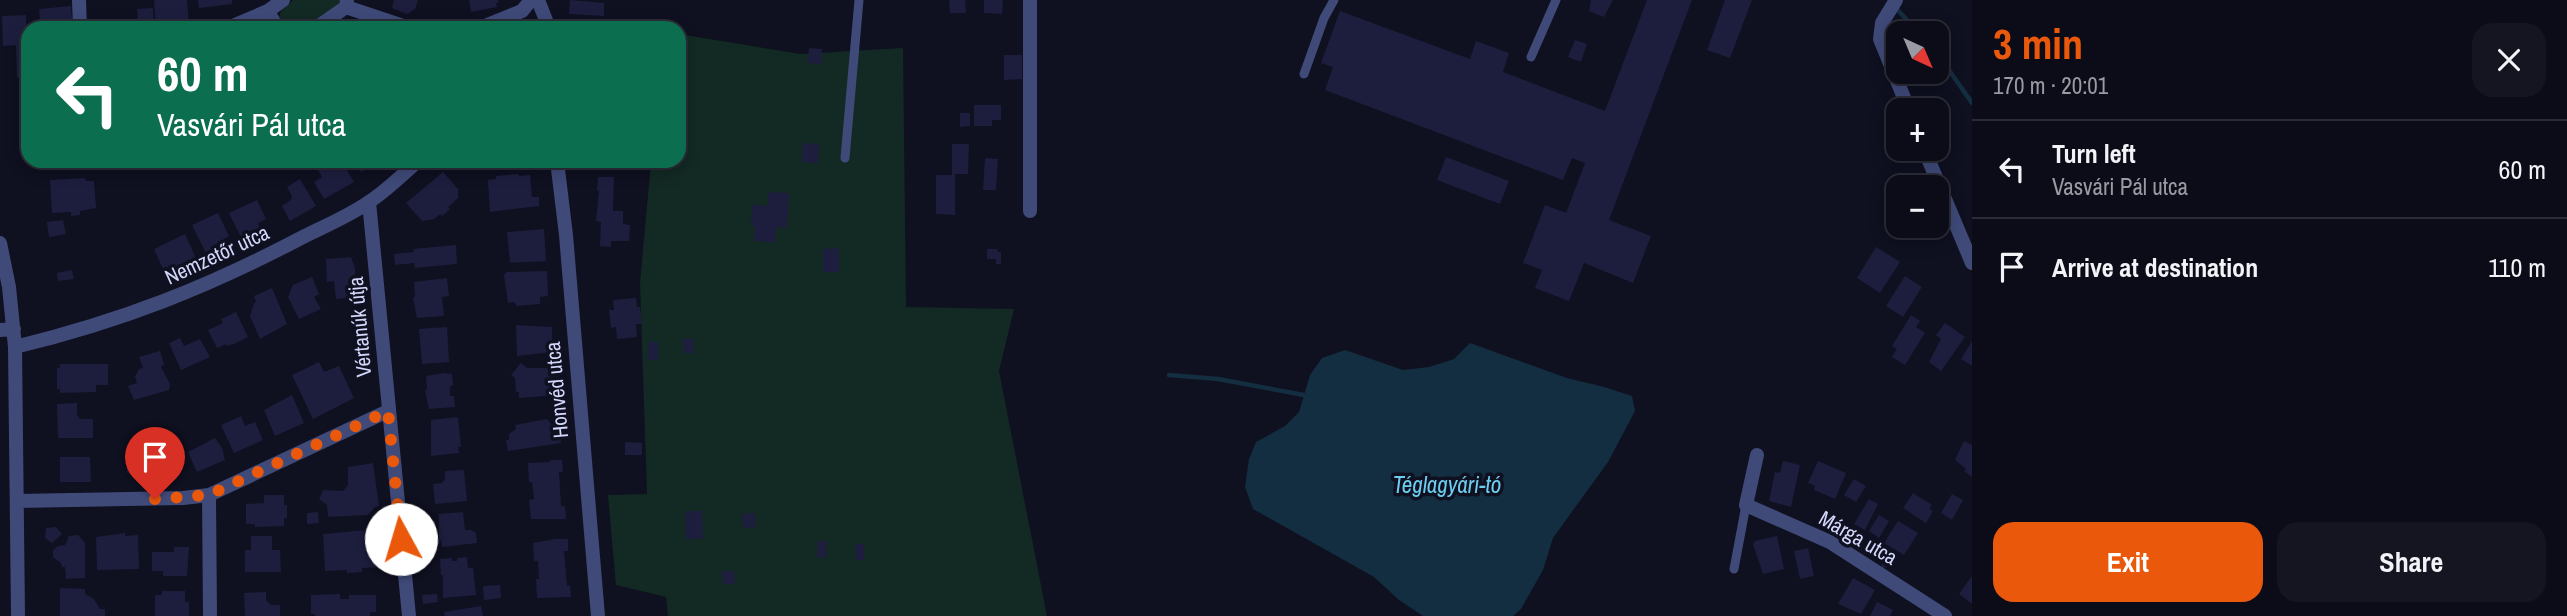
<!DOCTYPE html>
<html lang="en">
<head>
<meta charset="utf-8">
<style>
	:root { --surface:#0b0c18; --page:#141521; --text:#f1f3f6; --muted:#9a9ba2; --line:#2b2c37; --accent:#ea580c }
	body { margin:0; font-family:"Archivo Narrow",sans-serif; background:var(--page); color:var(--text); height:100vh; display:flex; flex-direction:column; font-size:26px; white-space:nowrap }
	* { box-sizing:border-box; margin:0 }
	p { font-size:23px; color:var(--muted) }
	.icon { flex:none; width:38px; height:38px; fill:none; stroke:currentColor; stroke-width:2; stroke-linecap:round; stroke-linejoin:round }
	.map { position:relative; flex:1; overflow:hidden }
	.drawer { display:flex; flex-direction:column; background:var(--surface); width:595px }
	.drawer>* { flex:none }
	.banner { position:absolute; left:21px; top:21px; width:665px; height:147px; border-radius:21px; box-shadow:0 4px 18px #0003,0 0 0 2px var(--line); background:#0b6e4f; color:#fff; overflow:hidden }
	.needle { width:46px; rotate:136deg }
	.buttons { position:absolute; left:1886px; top:21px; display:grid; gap:14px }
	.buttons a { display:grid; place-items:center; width:63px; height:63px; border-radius:14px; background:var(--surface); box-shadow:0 4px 18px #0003,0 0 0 2px var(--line); font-size:35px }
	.pin { position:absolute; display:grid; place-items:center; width:60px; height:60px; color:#fff; margin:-72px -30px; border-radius:50% 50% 50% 0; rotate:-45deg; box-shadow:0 0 7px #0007 }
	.pin .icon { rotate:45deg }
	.me { position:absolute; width:77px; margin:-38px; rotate:354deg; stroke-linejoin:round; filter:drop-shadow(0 0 5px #0008) }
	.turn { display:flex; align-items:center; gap:24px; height:147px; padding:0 21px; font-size:32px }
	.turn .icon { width:91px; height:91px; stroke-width:2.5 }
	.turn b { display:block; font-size:49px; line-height:60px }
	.round { display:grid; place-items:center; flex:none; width:74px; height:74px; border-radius:21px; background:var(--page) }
	.overview { display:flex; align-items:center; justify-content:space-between; height:119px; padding:0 21px }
	h1 { font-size:42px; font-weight:700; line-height:52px; color:var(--accent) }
	.primary-button { display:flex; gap:14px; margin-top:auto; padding:14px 21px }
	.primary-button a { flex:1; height:80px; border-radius:21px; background:var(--accent); color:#fff; font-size:28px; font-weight:700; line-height:80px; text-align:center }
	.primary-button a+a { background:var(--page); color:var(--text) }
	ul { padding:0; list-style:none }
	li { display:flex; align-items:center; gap:21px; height:98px; padding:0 21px; border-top:2px solid var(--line) }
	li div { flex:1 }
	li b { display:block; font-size:26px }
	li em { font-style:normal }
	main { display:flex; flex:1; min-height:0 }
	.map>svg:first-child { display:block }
</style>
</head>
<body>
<main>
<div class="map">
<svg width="1972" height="616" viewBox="0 0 1972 616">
	<rect width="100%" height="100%" fill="#0f1020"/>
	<!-- green -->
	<path fill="#132923" d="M293 0H341C329 21 307 28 284 28L279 17 281 11Z
		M679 34 800 54 903 48 906 307 1014 309 999 371 1047 616H668L666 597 616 585 608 495 647 494 640 284 651 161H679Z"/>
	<!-- water -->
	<path fill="#132e40" d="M1470 343 1567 378 1604 387 1632 396 1635 411 1608 462 1553 538 1543 570 1521 609 1513 616H1423L1399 600 1374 577 1253 509 1245 487 1249 459 1256 442 1285 426 1299 412 1310 375 1322 358 1345 350 1403 370 1429 367 1454 359Z"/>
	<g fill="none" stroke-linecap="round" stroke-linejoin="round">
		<!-- stream -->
		<path stroke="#132e40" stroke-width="4.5" d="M1894 6 1919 33
			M1937 53 1972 103
			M1169 375 1218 379 1304 395"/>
	</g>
	<!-- building -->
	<path fill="#1d1e3e" d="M154 0H187L189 25 156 28Z
		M198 0H232V4L199 8Z
		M394 0H418L415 9 407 14 392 8Z
		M469 0H498L499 2 496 3 497 7 471 12Z
		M570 0 604 3V16L569 14Z
		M949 0H965L966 13H950Z
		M984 0H1003L1002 14 984 13Z
		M1591 0H1613L1604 17 1589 11Z
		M1647 0H1692L1609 220 1651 236 1633 283 1584 263 1569 301 1535 288 1542 270 1523 263 1545 205 1566 213 1585 163 1572 158 1563 180 1325 90 1333 67 1321 63 1340 11 1470 59 1476 41 1509 53 1503 72 1605 111Z
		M1725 0H1752L1730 58 1707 50Z
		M71 6 72 21 40 23 39 9Z
		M153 8 154 28H138L137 9Z
		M26 15 28 77 17 78 16 45 3 46 2 16Z
		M1575 40 1587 44 1581 62 1568 57Z
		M809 48 822 49 821 64 808 63Z
		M1004 55H1022V79L1004 80Z
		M974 105H1001V120H992V126H974Z
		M960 113H970V126L960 127Z
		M803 143 819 144 818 163 802 162Z
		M952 144H969L968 174H955V215L936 214V175H952Z
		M1446 157 1509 181 1500 204 1437 180Z
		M985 158 998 159 996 190H983Z
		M333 161 338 168 344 165 354 182 324 199 314 182 322 177 318 170Z
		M355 161H382L361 172Z
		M443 172 458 189V198L448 207 450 209 442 216 440 214 434 219 422 221 406 203Z
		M519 174V176L530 175 532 197H539V206L490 212 488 180 496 179V176Z
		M598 177H614L613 211H623V224L630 225 629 241H611V247L600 246 601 222 596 221 599 191 597 190Z
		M85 178V181H94L96 208 80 211V215L71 216V212L52 213 50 180Z
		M300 179 316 206 290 221 282 206 291 200 292 196 287 187Z
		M768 192 789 193 787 228 776 227 775 242 754 241 755 226H751L752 205 768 206Z
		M257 200 266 219 258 223 263 234 244 243 229 213Z
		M218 213 229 236 224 239 230 251 210 261 192 225Z
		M63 220 66 234 49 237 47 222Z
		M544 229 546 261 510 263 507 232Z
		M185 234 199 265 168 280 154 249Z
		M456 245 457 264 415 268 414 263 395 265 394 254 414 252 413 249Z
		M1876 247 1900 262 1880 293 1857 278Z
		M839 248V272H823V249Z
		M987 249H997L998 252H1001V264H996V259H987Z
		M351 257 355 268 356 297 336 299 334 281 327 282 326 259Z
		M72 270 74 279 58 281 57 273Z
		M547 271 548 296 540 297V304L516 306 515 302 508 303 504 275 507 272Z
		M1905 276 1922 287 1903 317 1886 306Z
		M312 277 319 294 314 297 321 309 299 319 288 297 293 285Z
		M447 278 449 296 442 297 444 316 417 318 413 298 415 297 414 282Z
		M272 288 287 324 260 339 250 316 254 303 256 302 254 296Z
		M636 298 637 307H640L642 324H636L637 337 617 339 616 327 611 328 609 310H614L613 300Z
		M236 312 248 337 234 344 227 346 226 344 217 348 208 330 223 323 221 319Z
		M1911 315 1920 321 1916 327 1925 333 1905 365 1892 357 1897 349 1892 346Z
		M1945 323 1965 337 1941 371 1929 362 1941 339 1936 335Z
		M516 325 552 327V352L517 356Z
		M447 327 449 362 422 364 419 329Z
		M180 338 184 346 200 339 210 357 181 370 169 343Z
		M682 339H693L694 353H684Z
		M1972 341V366L1961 359Z
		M648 342H658V360H648Z
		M160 351 164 364 161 367 170 384 169 390 134 400 128 386 137 383 135 377 139 369 143 368 139 357Z
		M319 362 324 372 339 366 354 398 313 419 292 375Z
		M521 363 527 368H555V374H558L559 388 557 389V395L519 398V392H516L515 378 511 375Z
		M60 364H108V385H96V392L60 393V389H57V368H60Z
		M444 373 452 374 453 386H450V396H454L455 407 429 409 425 390 427 389 426 376Z
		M292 395 304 423 275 436 264 410Z
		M77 403V415L80 419H93V438H58L57 404Z
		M241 416 245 426 255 422 263 440 234 453 221 425Z
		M458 417 461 447H458L459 453 431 456V420Z
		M547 419 555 429H559L561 443 508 451 506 440H509V434L516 429 515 425Z
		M215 438 222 448 225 460 197 472 188 452Z
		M1964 441 1972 445V477L1964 471 1966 469 1955 460Z
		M625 442 642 443V455H625Z
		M158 444H166L169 467H159V473H150V476L127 473V452L150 450V452H158Z
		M60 457H90L91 482H60Z
		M550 460H562L563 472H559L561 506H565L566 519H531L529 500 534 499 532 482H529L528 463 550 462Z
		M1783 461 1800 465 1791 507 1769 501 1775 472 1780 473Z
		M1818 461 1846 473 1835 499 1814 490 1815 486 1808 483Z
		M373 463 379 506 375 507 368 515 328 517 327 505 319 499 323 490 343 491 348 485V467Z
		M464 470 467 501 435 504 433 484 442 483 445 479V471Z
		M1854 479 1866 486 1856 502 1844 495Z
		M1913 493 1932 505 1929 509 1933 511 1926 523 1903 508Z
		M1952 494 1963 500 1952 520 1941 513Z
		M264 495H284V505H287V518H284V526L255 527V524H246V504L264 503Z
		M1869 499 1878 504 1865 530 1854 524Z
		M685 511H702L703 539H686Z
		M318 512 319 523 307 524V513Z
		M463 512 465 530H471L476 533 477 543 442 547 441 540 439 541V514Z
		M755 513 756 527 743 528 742 514Z
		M1879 515 1889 521 1879 538 1869 531Z
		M1898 521 1918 533 1904 555 1884 543Z
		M56 527 62 534 52 543 45 538 46 528Z
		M366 530V537L381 536 380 567 362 568V572L347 573V570L325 571 323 534Z
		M125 533V536L138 535 139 569 97 570 96 537Z
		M78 535 85 543V578L66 579 65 567H62L61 563 53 557V550L58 546 65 545 69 536Z
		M251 536H272V550H280L281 572H245V550H251Z
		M1777 536 1784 569 1763 574 1753 544 1755 541Z
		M555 539H568V551H564L567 586 570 585 571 597 537 598 536 579H539L538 561H534L533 543Z
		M818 541H827L826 558 817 557Z
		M855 544H864V560H856Z
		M1886 546 1895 552 1884 570 1880 567 1884 561 1879 557Z
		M174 547H189L187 576H163V571H152V552H174Z
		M1808 548 1814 576 1800 579 1794 551Z
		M467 557 468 568H473L476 595 443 598V575H441L440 559 452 558V561H457V558Z
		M722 571H734L735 584H723Z
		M1972 576V604L1959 594Z
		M1853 578 1875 590 1861 614 1838 604Z
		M500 585 501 598 484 600 483 586Z
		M60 588 85 589V594L94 599 100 609H105V616H60Z
		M162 591H185V602H189V616H155V595H162Z
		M266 592V600L271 605H280V616H245L244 593Z
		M340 594V599H349V595H376V612H370V616H315V614H311V595Z
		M437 594 438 602 423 604 422 595Z
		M1877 602 1893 610 1890 616H1870Z
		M481 606 483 616H445L444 612Z"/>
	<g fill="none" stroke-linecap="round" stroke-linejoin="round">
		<!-- service -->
		<path stroke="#3f4a79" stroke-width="9" d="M1531 57 1556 0
			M1304 74 1324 18 1334 0
			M845 158 859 0
			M1734 569 1746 505"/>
		<!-- minor -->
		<path stroke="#3f4a79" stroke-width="14" d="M79 0 80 28
			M538 0 549 28
			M1896 0 1882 23 1880 39 1909 110
			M346 7 409 28
			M268 11 277 28
			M228 28 268 11 283 0
			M316 28 346 7 347 0
			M480 28 522 11 531 0
			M1924 149 1972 263
			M557 161 566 235 598 616
			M369 202 409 616
			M1030 211V0
			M0 243 9 287 15 347 18 616
			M0 330 14 329
			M15 347C122 321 206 288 303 237 325 226 349 216 369 202 386 191 402 175 418 161
			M1757 455 1746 505 1830 542 1945 616
			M209 495 210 616
			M17 501 183 498 209 495 388 411"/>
	</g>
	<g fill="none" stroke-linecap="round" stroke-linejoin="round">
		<!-- route -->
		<path stroke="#ea580c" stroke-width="12" stroke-dasharray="0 21.6" d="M155 499 209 495 388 411 401 539"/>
	</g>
	<g text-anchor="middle" stroke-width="7" stroke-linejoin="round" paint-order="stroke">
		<!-- street labels -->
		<g font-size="21" fill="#d3d7fa" stroke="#0f1020">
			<text transform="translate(217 255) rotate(-25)" y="7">Nemzetőr utca</text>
			<text transform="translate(360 327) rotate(-95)" y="7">Vértanúk útja</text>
			<text transform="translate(557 390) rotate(-95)" y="7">Honvéd utca</text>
			<text transform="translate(1858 538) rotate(30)" y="7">Márga utca</text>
		</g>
		<!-- water labels -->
		<g font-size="23" font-style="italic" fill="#6cceef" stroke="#0f1020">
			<text x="1447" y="493">Téglagyári-tó</text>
		</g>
	</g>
</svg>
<div class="buttons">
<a><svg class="needle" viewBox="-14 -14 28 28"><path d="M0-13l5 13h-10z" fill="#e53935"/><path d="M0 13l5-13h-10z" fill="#9a9ba2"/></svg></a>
<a>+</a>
<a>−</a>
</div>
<div class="pin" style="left:155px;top:499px;background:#d93025"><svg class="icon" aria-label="arrive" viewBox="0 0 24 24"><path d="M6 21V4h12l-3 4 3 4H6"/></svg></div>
<svg class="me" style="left:401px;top:539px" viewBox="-20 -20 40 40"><circle r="19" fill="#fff"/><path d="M0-13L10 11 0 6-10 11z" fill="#ea580c"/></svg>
<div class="banner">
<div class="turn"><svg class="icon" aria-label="left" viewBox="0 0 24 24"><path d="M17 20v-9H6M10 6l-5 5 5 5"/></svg><div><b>60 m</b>Vasvári Pál utca</div></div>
</div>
</div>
<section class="drawer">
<div class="overview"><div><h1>3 min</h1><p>170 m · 20:01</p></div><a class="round"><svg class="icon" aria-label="close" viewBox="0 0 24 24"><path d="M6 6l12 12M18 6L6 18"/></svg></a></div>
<ul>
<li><svg class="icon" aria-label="left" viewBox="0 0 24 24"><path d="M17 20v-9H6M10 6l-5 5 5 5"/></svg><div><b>Turn left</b><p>Vasvári Pál utca</p></div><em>60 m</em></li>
<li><svg class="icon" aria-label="arrive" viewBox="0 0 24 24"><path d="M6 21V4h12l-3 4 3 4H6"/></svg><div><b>Arrive at destination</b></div><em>110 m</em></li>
</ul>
<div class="primary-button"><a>Exit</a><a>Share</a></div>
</section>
</main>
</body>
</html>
